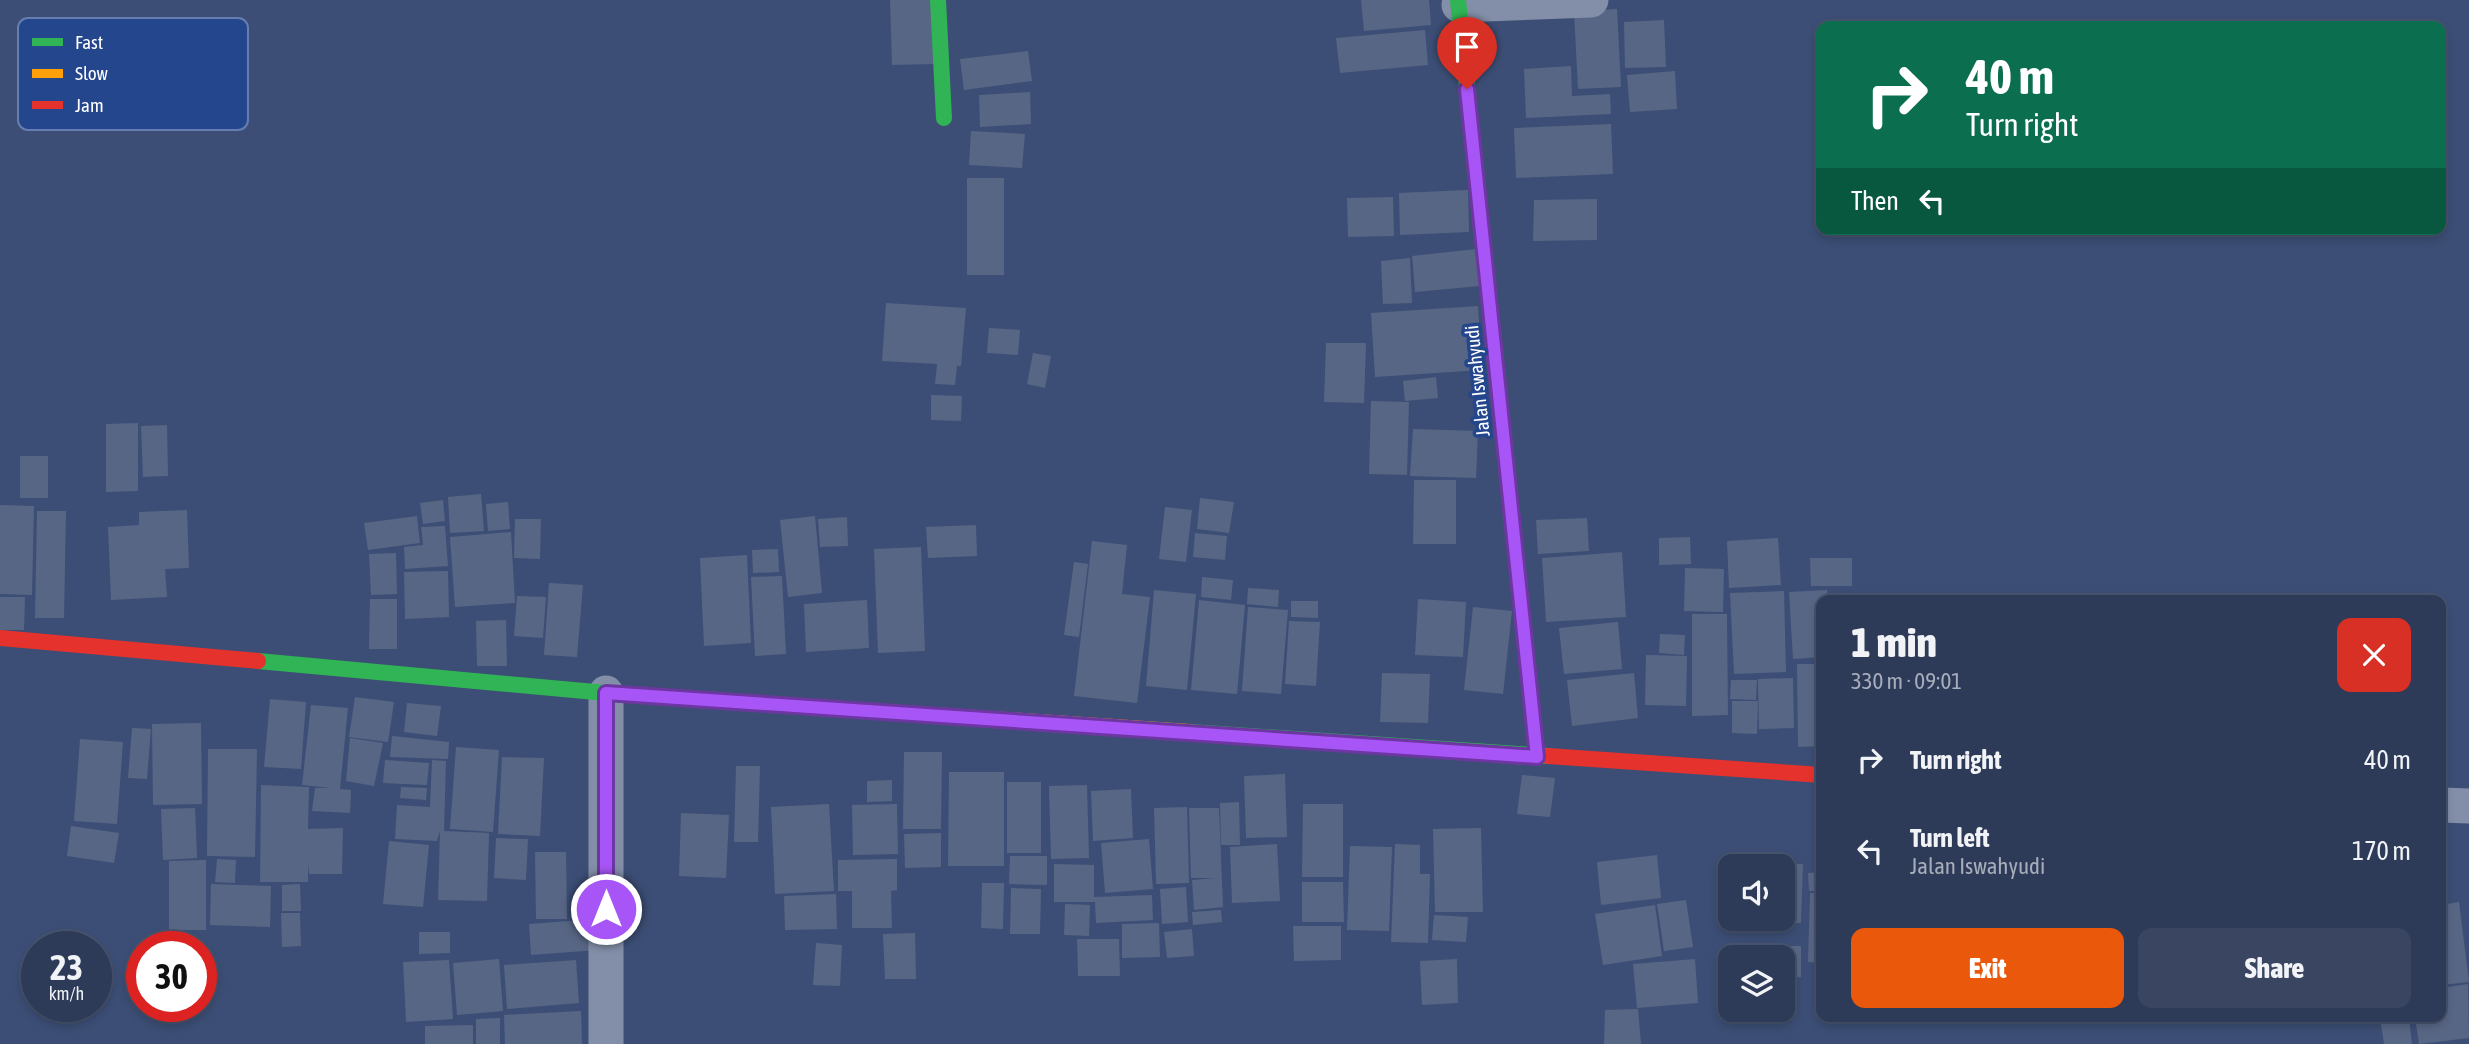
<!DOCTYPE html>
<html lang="en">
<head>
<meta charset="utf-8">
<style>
	:root { --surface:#2d3a58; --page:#394561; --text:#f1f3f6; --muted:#a7adba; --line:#48546e; --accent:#ea580c }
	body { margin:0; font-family:"Asap Condensed",sans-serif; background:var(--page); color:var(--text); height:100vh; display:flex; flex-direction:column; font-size:26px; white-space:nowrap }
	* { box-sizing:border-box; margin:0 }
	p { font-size:23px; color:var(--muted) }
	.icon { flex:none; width:38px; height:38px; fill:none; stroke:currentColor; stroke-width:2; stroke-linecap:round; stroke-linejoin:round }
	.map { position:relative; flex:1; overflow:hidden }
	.drawer { position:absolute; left:1816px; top:595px; width:630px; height:427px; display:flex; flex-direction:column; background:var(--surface); border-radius:14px; box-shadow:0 4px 10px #0003,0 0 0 2px var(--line) }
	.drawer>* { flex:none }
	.hud { position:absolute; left:1816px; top:21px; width:630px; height:214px; border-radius:14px; box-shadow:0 4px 10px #0003,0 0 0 2px var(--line); background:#0b6e4f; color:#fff; overflow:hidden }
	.buttons { position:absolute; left:1718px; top:854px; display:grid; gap:14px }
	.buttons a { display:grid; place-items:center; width:77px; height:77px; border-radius:14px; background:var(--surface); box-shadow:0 4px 10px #0003,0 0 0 2px var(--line); font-size:35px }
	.speed { position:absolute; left:21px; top:931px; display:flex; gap:14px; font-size:35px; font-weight:700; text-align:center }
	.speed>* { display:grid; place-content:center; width:91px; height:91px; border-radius:50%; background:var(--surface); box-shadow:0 4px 10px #0003,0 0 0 2px var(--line); line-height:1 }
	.speed small { font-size:18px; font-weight:400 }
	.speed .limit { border:10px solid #d22; background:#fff; color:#111 }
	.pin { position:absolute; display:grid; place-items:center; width:60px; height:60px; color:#fff; margin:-72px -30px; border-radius:50% 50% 50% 0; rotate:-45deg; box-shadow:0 0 7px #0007 }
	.pin .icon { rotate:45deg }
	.me { position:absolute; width:77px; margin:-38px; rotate:0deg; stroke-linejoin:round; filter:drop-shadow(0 0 5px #0008) }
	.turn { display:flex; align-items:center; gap:24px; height:147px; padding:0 35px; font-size:32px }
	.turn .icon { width:91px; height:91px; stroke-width:2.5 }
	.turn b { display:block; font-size:49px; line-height:60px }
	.then { display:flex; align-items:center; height:66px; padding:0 35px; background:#0003; gap:14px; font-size:26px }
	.round { display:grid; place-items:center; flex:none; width:74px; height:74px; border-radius:14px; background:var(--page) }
	.summary { display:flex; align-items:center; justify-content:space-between; height:119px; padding:0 35px }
	h1 { font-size:42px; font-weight:800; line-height:52px }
	.button { display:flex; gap:14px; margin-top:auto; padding:14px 35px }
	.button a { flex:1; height:80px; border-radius:14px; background:var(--accent); color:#fff; font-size:28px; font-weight:800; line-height:80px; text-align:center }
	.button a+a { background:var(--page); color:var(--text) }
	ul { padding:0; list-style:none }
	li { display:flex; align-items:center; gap:21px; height:91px; padding:0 35px }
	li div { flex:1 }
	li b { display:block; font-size:26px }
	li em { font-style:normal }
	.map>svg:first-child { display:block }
</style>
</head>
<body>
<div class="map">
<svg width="2469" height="1044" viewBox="0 0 2469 1044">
	<rect width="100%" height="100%" fill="#3c4e75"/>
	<!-- building -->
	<path fill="#586685" d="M890 0H935L937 64 892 65Z
		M1361 0H1429L1431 25 1364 31Z
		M1617 9 1621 87 1578 89 1574 11Z
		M1664 20 1666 67 1625 68 1624 22Z
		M1425 30 1428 65 1340 73 1336 38Z
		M1028 51 1032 81 964 90 960 59Z
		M1571 66 1572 96 1610 94 1611 114 1526 118 1524 69Z
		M1675 71 1677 109 1630 112 1627 75Z
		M1030 92 1031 124 980 127 979 95Z
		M1611 124 1613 174 1516 178 1514 128Z
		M971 131 1025 134 1022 168 969 165Z
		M967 178H1004V275H967Z
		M1468 190 1469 232 1400 235 1399 193Z
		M1393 197 1394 236 1348 237 1347 198Z
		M1597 199V240L1533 241 1534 200Z
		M1476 249 1480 286 1415 292 1412 256Z
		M1410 258 1412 303 1383 304 1381 261Z
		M886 303 966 308 961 366H957L955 385 935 384 937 364 882 361Z
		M1478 306 1482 370 1375 377 1371 313Z
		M989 328 1020 330 1018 355 987 353Z
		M1326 343H1366L1364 403 1324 402Z
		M1033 353 1051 356 1045 388 1027 384Z
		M1436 377 1438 398 1405 401 1403 381Z
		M931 395 962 396 961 421 931 420Z
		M1371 401 1409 402 1407 475 1369 474Z
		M138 423V491L106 492V424Z
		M167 425 168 476 143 477 141 426Z
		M1413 429 1478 431 1476 478 1410 476Z
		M20 456H48V498H20Z
		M1414 480H1456V544H1413Z
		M481 494 484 531 450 533 448 497Z
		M1200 498 1234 502 1229 533 1197 529Z
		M443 500 445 521 423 524 420 503Z
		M508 502 510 529 488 531 486 504Z
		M0 505 34 506 32 595 0 594Z
		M1165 507 1192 510 1186 562 1159 559Z
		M187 510 189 568 165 569 167 597 111 600 108 527 139 525V512Z
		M37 511H66L64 618H35Z
		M417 516 420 543 368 550 364 523Z
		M815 516 822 593 788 597 780 520Z
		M847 517 848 546 820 547 818 519Z
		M1587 518 1589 551 1538 554 1536 520Z
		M515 519H541L540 559 514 558Z
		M976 525 977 556 928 558 926 527Z
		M445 526 448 566 405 569 404 547 423 545 421 527Z
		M511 532 515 603 455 607 450 537Z
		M1195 533 1227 536 1225 560 1193 557Z
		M1690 537 1691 564 1659 565V538Z
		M1778 538 1781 585 1729 588 1727 541Z
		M1092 541 1127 545 1122 594 1150 597 1137 703 1074 696Z
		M921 547 925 651 878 653 874 549Z
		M778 549 779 572 753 573 752 550Z
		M1622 552 1626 617 1546 622 1542 558Z
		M396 553 397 594 371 595 369 554Z
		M747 555 751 643 704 646 700 558Z
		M1810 558H1852V586H1811Z
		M1074 562 1088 564 1079 637 1064 635Z
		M1685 568 1724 569 1723 612 1684 611Z
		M448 571 449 617 405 619 404 572Z
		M782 576 786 654 755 656 751 577Z
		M1202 577 1233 580 1231 600 1201 597Z
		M549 583 583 585 577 657 544 655Z
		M1248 588 1279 590 1278 607 1247 604Z
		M1154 590 1196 594 1187 690 1146 686Z
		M1827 590 1828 600H1822V657L1793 659 1789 592Z
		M1784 591 1786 672 1734 674 1730 593Z
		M517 596 546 597 543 638 514 636Z
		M0 597H25L24 630H0Z
		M370 599H397V649H369Z
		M1418 599 1466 602 1463 657 1415 655Z
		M867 600 869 648 806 652 804 604Z
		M1199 600 1245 605 1237 694 1191 690Z
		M1291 601H1318V618L1291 617Z
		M1248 607 1288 610 1281 694 1242 691Z
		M1473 607 1512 611 1503 694 1464 690Z
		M1692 614H1727L1728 715 1692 716Z
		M506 620 507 666H477L476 621Z
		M1289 621 1320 622 1316 686 1285 684Z
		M1618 622 1622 669 1564 674 1559 628Z
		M1660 634 1685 635 1684 655 1659 653Z
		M1646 655 1687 656 1686 706 1645 705Z
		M1797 664H1822V746L1798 747Z
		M1382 673 1430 674 1428 723 1380 722Z
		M1634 673 1638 718 1572 726 1567 680Z
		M1793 678 1794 728 1759 729 1758 679Z
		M1731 680H1757L1756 700 1730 699Z
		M355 697 394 702 388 742 349 737Z
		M270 699 306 702 301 769 264 767Z
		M1732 701H1758L1757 734 1732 733Z
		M407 703 441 706 437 736 404 732Z
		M311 705 348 708 340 789 351 790 350 813 312 811 315 788H331L302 785Z
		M201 723 202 804 153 805 152 724Z
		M132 728 151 729 147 779 128 778Z
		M392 736 449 742 448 759 390 757Z
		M350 738 383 743 374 786 346 781Z
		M80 739 123 742 117 824 74 821Z
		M456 747 499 750 493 832 450 829Z
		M208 749H257L255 857 207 856Z
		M904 752H942L941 829H903Z
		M502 757 544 758 540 836 498 834Z
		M385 760 429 763 427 785 383 783Z
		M432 760 446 761 444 831 489 833 487 901 438 900 440 831 437 841 395 839 397 805 430 807Z
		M736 766H760L758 842H734Z
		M949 772H1004V866H948Z
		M1285 774 1287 837 1246 838 1244 776Z
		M1522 775 1555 778 1550 817 1517 814Z
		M892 780V801L867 802V781Z
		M1007 782H1041V853H1007Z
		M261 785 309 787 308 829 343 828 342 874H309L308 864V882H260Z
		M1087 785 1089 858 1051 859 1049 786Z
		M401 787 427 788 426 800 400 798Z
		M1131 789 1133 838 1093 841 1091 791Z
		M1239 802 1240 845H1221L1220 803Z
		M829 804 834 891 775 894 771 807Z
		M897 804 898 854 853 855 852 805Z
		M1303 804H1343V877H1302Z
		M1187 807 1189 883 1156 884 1154 808Z
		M195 808 197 858 163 860 161 809Z
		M1189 808H1219L1223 907 1194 910 1192 880 1216 878H1191Z
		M681 813 729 815 726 878 679 876Z
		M71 826 119 833 114 863 67 856Z
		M1481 828 1483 912H1435L1433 829Z
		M941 833V867L905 868 904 834Z
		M496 838 528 839 526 880 494 878Z
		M1149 839 1153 889 1105 893 1101 843Z
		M389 841 429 845 423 907 383 904Z
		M1277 844 1280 901 1232 903 1230 847Z
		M1395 844 1420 845V874H1430L1428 943 1391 942Z
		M1350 846 1392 847 1389 931 1347 930Z
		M535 852H566L567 919H536Z
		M1657 855 1661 898 1601 905 1597 862Z
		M1010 856H1047V885L1009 884Z
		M217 859 236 860 235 883 215 882Z
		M897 859V890L891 891 892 928H852V891H838V860Z
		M206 860V930H169V861Z
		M1760 863 1803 864 1801 923H1758V919H1783V866H1760Z
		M1054 864 1094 865V897L1152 895 1153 920 1096 923 1095 902H1054Z
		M1822 872V891H1809L1808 873Z
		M1302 882H1343L1344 922H1302Z
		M982 883H1004L1003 929 981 928Z
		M211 884 271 886 270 927 210 925Z
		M300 884 301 911H282V885Z
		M1186 887 1188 922 1162 924 1160 889Z
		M1011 888 1041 889 1040 934H1010Z
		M1810 893H1822V963L1808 962Z
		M836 894 837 929 785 930 784 896Z
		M1686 900 1693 947 1664 951 1657 904Z
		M2459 902 2469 982 2441 985V905Z
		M1065 904 1090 905 1089 936 1064 935Z
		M1655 905 1662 956 1603 965 1595 914Z
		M1221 910 1222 922 1193 925 1192 912Z
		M281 913H300L301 946 282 947Z
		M1434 915 1468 917 1466 942 1432 940Z
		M595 919 598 950 531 955 529 924Z
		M1159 923 1160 957 1122 958V924Z
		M1293 926H1341V960L1294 961Z
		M1192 929 1194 956 1167 958 1164 932Z
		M419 932H450V953L419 954Z
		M915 933 916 979H885L883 934Z
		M1077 939H1119L1120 976H1078Z
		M816 943 842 945 840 986 813 985Z
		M1764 946H1801V977L1783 978V957H1764Z
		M499 959 503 1011 457 1015 453 963Z
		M1457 959 1458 1003 1422 1005 1420 961Z
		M1695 959 1698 1003 1637 1008 1633 964Z
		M449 960 453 1019 406 1022 403 962Z
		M576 960 579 1003 507 1009 504 965Z
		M2468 984 2469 1038 2419 1044 2415 1017H2441V988Z
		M1638 1009 1641 1044H1604L1605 1010Z
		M581 1011 582 1044H505L504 1015Z
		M2380 1017H2409L2412 1044H2384Z
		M500 1018V1044H476V1019Z
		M473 1025V1044H425V1026Z"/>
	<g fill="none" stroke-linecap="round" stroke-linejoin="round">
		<!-- street -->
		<path stroke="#838fa8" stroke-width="35" d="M1459 5 1591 0
			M606 693V1044
			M2441 805 2469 806"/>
		<!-- fast -->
		<path stroke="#30b455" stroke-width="16" d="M938 0 944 118
			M1458 0 1497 377
			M258 661 606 693 794 706
			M1190 732 1548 756"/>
		<!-- slow -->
		<path stroke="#ff9f0a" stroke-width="16" d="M1497 377 1537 757
			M794 706 1190 732"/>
		<!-- jam -->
		<path stroke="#e5322d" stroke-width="16" d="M0 638 258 661
			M1548 756 1822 775"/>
	</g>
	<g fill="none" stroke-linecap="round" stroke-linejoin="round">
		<!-- route casing -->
		<g stroke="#6d37a1" stroke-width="18">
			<path id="route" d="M606 909V693L1537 757 1467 89"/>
		</g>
		<!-- route -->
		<use href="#route" stroke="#a855f7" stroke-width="12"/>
	</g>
	<g text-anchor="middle" stroke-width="7" stroke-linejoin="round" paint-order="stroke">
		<!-- street labels -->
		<g font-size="19" fill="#fff" stroke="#24468d">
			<text transform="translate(1477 381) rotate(-96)" y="7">Jalan Iswahyudi</text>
		</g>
	</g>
	<!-- legend -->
	<rect x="18" y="18" width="230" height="112" rx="10" fill="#24468d" stroke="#667eaf" stroke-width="2"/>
	<rect x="32" y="38" width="31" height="8" fill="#30b455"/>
	<rect x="32" y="69" width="31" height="9" fill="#ff9f0a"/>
	<rect x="32" y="101" width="31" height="8" fill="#e5322d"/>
	<g font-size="19" fill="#fff">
		<text x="75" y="49">Fast</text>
		<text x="75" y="80">Slow</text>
		<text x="75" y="112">Jam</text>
	</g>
</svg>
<div class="buttons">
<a><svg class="icon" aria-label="sound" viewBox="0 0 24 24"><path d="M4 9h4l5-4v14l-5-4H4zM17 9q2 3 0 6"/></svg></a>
<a><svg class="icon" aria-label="layers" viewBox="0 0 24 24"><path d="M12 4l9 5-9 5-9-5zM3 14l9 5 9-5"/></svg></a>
</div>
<div class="speed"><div>23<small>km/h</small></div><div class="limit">30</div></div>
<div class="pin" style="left:1467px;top:89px;background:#d93025"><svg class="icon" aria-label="arrive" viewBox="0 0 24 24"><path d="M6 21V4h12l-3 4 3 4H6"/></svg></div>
<svg class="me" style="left:606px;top:909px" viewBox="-20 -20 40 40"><circle r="17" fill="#a855f7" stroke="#fff" stroke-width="3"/><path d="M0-11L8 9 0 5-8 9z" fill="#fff"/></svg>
<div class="hud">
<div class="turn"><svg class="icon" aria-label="right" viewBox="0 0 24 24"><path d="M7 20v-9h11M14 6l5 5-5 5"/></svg><div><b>40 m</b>Turn right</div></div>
<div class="then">Then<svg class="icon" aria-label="left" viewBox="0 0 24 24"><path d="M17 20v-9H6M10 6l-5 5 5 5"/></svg></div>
</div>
<section class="drawer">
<div class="summary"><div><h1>1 min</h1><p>330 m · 09:01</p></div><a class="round" style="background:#d93025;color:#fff"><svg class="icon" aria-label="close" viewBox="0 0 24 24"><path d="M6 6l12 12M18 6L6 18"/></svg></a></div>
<ul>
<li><svg class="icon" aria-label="right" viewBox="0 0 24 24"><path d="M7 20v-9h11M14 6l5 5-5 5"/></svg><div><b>Turn right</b></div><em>40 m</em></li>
<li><svg class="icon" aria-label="left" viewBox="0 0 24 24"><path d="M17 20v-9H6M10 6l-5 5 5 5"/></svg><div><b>Turn left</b><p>Jalan Iswahyudi</p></div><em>170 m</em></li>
</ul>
<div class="button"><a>Exit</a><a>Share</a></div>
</section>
</div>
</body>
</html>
